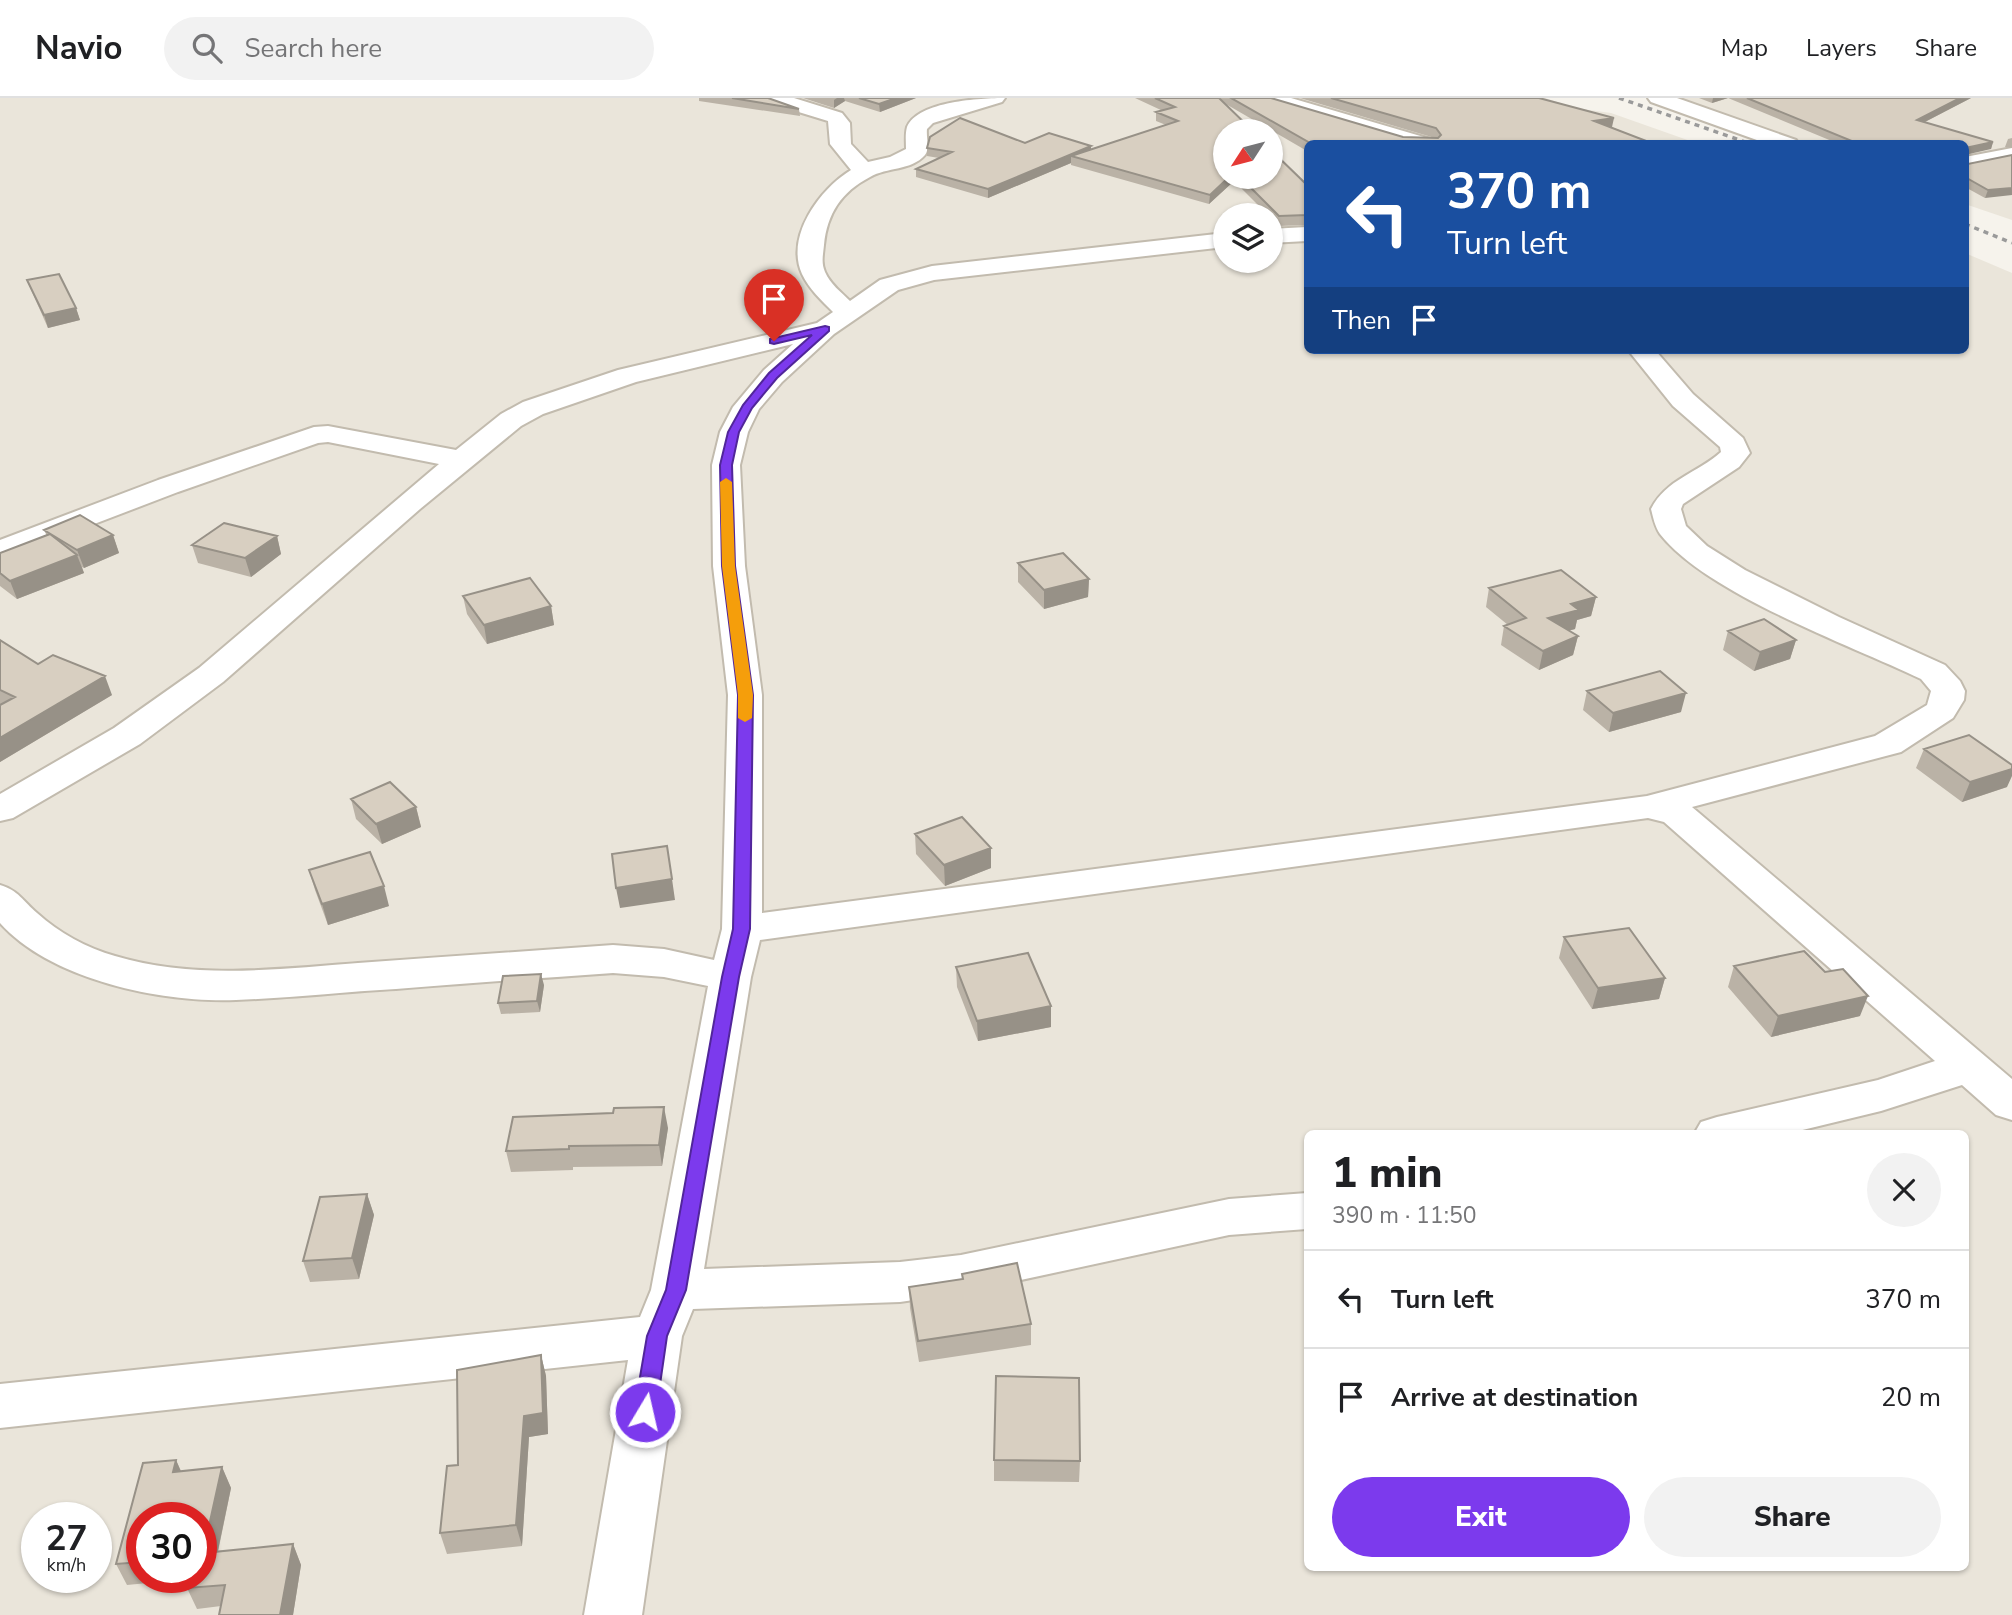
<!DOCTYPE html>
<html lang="en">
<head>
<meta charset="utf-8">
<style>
	:root { --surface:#fff; --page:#f2f2f2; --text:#202124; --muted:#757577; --line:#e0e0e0; --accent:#7c3aed }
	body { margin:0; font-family:"Nunito Sans",sans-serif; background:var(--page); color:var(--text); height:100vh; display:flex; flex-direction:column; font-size:26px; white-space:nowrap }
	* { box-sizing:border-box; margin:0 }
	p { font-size:23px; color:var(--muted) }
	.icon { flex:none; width:38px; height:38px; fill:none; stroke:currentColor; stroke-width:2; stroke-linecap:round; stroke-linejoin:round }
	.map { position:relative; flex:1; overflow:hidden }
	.sheet { position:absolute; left:1304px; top:1032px; width:665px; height:441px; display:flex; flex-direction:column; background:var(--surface); border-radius:10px; box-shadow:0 2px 5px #0004 }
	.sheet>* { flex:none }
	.banner { position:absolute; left:1304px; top:42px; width:665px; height:214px; border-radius:10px; box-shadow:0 2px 5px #0004; background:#1a4fa0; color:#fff; overflow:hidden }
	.needle { width:46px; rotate:234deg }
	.tools { position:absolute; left:1213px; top:21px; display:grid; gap:14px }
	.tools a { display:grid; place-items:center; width:70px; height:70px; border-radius:50%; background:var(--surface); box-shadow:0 2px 5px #0004; font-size:35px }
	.speed { position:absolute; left:21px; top:1404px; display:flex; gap:14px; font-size:35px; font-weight:700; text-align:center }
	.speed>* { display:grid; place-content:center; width:91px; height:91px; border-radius:50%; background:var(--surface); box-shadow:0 2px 5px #0004; line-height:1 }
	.speed small { font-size:18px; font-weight:400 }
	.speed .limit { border:10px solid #d22; background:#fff; color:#111 }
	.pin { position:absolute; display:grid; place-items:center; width:60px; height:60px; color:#fff; margin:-72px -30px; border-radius:50% 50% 50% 0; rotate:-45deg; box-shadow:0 0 7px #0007 }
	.pin .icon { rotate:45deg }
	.me { position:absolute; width:77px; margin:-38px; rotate:9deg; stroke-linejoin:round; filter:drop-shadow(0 0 5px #0008) }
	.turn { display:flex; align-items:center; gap:24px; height:147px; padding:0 28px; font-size:32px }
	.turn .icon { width:91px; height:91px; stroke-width:2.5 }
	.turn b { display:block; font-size:49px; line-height:60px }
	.then { display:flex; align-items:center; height:66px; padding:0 28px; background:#0003; gap:14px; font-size:26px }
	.round { display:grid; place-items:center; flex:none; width:74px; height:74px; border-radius:37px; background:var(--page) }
	.overview { display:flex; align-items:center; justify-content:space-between; height:119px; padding:0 28px }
	h1 { font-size:42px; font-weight:800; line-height:52px }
	.button { display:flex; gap:14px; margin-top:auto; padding:14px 28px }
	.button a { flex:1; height:80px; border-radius:42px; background:var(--accent); color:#fff; font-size:28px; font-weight:800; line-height:80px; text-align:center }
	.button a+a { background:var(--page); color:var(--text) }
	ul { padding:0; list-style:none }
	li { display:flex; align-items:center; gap:21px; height:98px; padding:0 28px; border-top:2px solid var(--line) }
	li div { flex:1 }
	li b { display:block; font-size:26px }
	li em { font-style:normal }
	header { display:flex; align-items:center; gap:42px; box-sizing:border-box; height:98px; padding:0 35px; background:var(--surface); border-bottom:2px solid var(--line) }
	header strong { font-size:33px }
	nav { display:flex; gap:38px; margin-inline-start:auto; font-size:24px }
	.search { width:490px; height:63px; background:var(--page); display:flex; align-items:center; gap:18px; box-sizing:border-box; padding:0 24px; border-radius:38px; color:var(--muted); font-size:26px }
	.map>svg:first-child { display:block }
</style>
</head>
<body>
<header>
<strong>Navio</strong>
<div class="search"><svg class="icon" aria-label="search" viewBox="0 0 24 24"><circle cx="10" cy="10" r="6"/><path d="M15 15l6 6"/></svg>Search here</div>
<nav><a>Map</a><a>Layers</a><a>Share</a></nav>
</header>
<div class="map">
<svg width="2012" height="1517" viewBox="0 0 2012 1517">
	<rect width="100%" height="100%" fill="#f6f3ec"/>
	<!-- residential -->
	<path fill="#eae5da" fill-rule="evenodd" d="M0 0H1545L1575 10 1611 15 1696 45 1307 46V252H1965V155L2012 175V1517H0ZM1225 33H1270V79H1225ZM1225 117H1270V163H1225ZM1307 1036H1965V1470H1307ZM37 1419H96V1479H37ZM142 1419H201V1479H142Z
		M1658 0H2012V122L1965 106V46L1789 45Z"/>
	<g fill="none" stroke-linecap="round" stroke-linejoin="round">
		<!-- minor casing -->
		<g stroke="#c2bbae" stroke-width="4">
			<path id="minor" d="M763 0H794L842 15 850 25 851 46 868 64 890 59 906 51C906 44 905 36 907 29 918 3 981 0 1005 0L1002 4 933 25 927 31C926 39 930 51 925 57 911 73 887 69 870 79 841 94 827 116 824 147 823 157 821 165 825 174 830 186 841 194 850 203L880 182 932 168 1225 135V149L934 182 898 192 834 236 782 284 759 311 748 334 740 367 745 468 762 597V815L1647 698 1875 638 1927 607 1931 593 1921 581C1850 547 1707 496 1660 436 1655 429 1653 419 1651 411 1666 381 1698 375 1721 354L1720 349 1673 308 1628 252H1655L1693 296 1743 340 1750 355 1739 369 1683 406 1681 411 1686 428 1707 448 1745 472 1839 519 1945 567 1960 583 1965 593 1964 602 1953 620 1901 654 1692 709 2012 981V1022L1996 1017 1962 987 1881 1013 1786 1036H1694L1701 1024 1717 1019 1878 982 1935 963 1664 724 1648 720 760 842 751 879 704 1171 900 1164 961 1157 1229 1101 1307 1095V1131L1229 1137 961 1195 900 1204 693 1211 682 1238 642 1517H584L628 1262 0 1330V1286L640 1219 651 1192 708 888 664 879 613 875C541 880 468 885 396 891 343 894 289 900 236 902 162 905 51 882 0 825V787C18 792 23 803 37 815 59 835 87 850 115 858 194 882 278 871 358 865 443 859 528 853 613 847L664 851 714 862 722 831 728 597 713 468 712 367 720 334 733 309 764 272 793 246 636 284 543 316 521 328 420 411 223 584 140 646 13 720 0 723V696L114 630 199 570 439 366 328 344 318 345 178 394 0 462V442L158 382 314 329 328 328 456 352 501 316 523 304 618 272 817 225 833 214C822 203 809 191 802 176 785 138 820 91 851 72L830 46 828 23 766 4Z
				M1260 0H1291L1434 42 1437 46H1403L1263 4Z
				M1648 0H1677L1796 42 1799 46H1768L1651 4Z
				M2012 50V62L1965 71V59Z
				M1307 129V143L1270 145V131Z"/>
		</g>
		<!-- minor -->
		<use href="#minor" fill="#fff" fill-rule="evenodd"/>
		<!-- rail -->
		<path stroke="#9a9a9a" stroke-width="3.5" stroke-dasharray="5 5" stroke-linecap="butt" d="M1619 0 1751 46
			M1965 126 2012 145"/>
	</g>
	<!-- wall -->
	<path fill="#bab2a6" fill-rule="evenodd" d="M699 0H768L799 11 800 18 699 3Z
		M803 0H916L880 14 845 3 834 10Z
		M1135 0H1271L1403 39 1435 40 1300 0H1539L1654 46H1307V53L1224 5 1225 79H1270L1307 87V127L1278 128 1270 120V117H1268L1234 83 1209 106 1071 67V65L988 100 916 79V71L939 60 927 58V50L1025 45 1091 48V51L1166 27 1156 23V14L1163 13Z
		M1699 0H1971L1925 24 1993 44 1991 51 1965 46H1839L1728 0 1712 5Z
		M2012 40V50L2005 49 2008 41Z
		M2012 57 1985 100 1965 89V64L1968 66Z
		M27 182 76 210 80 222 48 230 32 194Z
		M44 432 113 437 119 455 84 470 82 469 84 475 17 501 0 488V455L47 438Z
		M277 438 281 456 251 479 198 465 192 447Z
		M1018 465 1089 481 1088 499 1044 511 1018 484Z
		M1489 490 1596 499 1591 518 1577 522 1575 531 1568 533 1578 538 1573 557 1539 572 1501 547 1504 528 1508 527 1486 509Z
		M463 498 551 508 554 527 487 546 467 516Z
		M1728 533 1796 542 1790 561 1754 573 1723 552Z
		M0 542 38 566 112 597 0 664Z
		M1587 593 1681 614 1609 634 1583 612Z
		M1924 651 2007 689 1962 704 1916 670Z
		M351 701 416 709 421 729 382 746 356 721Z
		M915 736 991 750V770L945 788 916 756Z
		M309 772 389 808 328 827 315 792Z
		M1564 839 1665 880 1659 901 1592 911 1559 860Z
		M1734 868 1860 918 1771 939 1728 889Z
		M956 869 1051 929 978 943 957 889Z
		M544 887 540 914 501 916 498 905Z
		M613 1015 668 1030 662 1068 573 1069V1072L511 1074 506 1053Z
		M367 1096 374 1117 359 1181 310 1184 303 1163Z
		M962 1176 1031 1226V1247L919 1264 910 1210 909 1189 962 1181Z
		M541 1257 546 1278 548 1336 529 1339 522 1448 447 1456 440 1435 458 1367Z
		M176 1362 181 1373 222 1369 231 1390 218 1454 293 1446 301 1467 293 1517H219L221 1508 197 1511 187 1490 189 1481 127 1487 116 1466 143 1365ZM142 1419H201V1479H142Z
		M994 1362 1080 1363 1079 1384 994 1383Z"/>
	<!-- shaded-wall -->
	<path fill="#979187" d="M837 0H844L845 3 834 10V2Z
		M896 0H916L880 14 879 6Z
		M1713 0H1728L1712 5Z
		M1960 0H1971L1915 29 1917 22Z
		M1614 20 1612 29 1592 32 1594 23Z
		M1993 44 1991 51 1965 57V50Z
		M1091 48V57L1071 58V65L988 100V91Z
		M1229 79H1234V83L1209 106 1210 97Z
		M2012 90V97L1985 100 1988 92Z
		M76 210 80 222 48 230 44 217Z
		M113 437 119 455 84 470 77 452Z
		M277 438 281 456 251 479 245 460Z
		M77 457 84 475 17 501 10 483Z
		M1089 481 1088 499 1044 511V492Z
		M1596 499 1591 518 1577 522 1575 531 1544 539 1548 520 1571 506Z
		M551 508 554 527 487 546 484 527Z
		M1578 538 1573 557 1539 572 1543 553Z
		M1796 542 1790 561 1754 573 1760 554Z
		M105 578 112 597 0 664V640Z
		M1686 595 1681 614 1609 634 1613 615Z
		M2012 671V678L2007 689 1962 704 1970 684Z
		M416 709 421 729 382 746 376 726Z
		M991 750V770L945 788 944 767Z
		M672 781 675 802 620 810 616 790Z
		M384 788 389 808 328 827 322 806Z
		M541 876 544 887 540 914 537 903Z
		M1665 880 1659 901 1592 911 1598 890Z
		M1868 898 1860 918 1771 939 1778 918Z
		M1051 908V929L978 943 977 923Z
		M664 1009 668 1030 662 1068 659 1047Z
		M367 1096 374 1117 359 1181 352 1160Z
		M541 1257 546 1278 548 1336 529 1339 522 1448 516 1427 524 1318Z
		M176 1362 185 1383 173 1374Z
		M222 1369 231 1390 213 1476 203 1455Z
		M293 1446 301 1467 293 1517H280Z"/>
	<!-- building -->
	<path fill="#d8cfc1" stroke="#979187" stroke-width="2" d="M732 0H768L799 11Z
		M859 0H896L879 6Z
		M1155 0H1219L1253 33H1225V79H1229L1210 97 1071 58 1178 23 1156 14 1175 9Z
		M1231 0H1271L1403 39 1438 40 1441 37 1436 30 1331 0H1539L1614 20 1594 23 1654 46H1312Z
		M1747 0H1960L1917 22 1993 44 1965 50V52V46H1859Z
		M960 20 1025 45 1049 35 1091 48 988 91 916 71 952 54 927 50 930 39Z
		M1270 51 1307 87V117L1279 118 1240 79H1270Z
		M2012 57V90L1988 92 1965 79V64L1968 66Z
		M59 176 76 210 44 217 27 182Z
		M80 417 113 437 77 452 44 432Z
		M224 425 277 438 245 460 192 447Z
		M50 436 77 457 10 483 0 475V455Z
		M1063 455 1089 481 1044 492 1018 465Z
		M1561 472 1596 499 1571 506 1579 512 1548 520 1578 538 1543 553 1504 528 1526 520 1489 490Z
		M530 480 551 508 484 527 463 498Z
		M1764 521 1796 542 1760 554 1728 533Z
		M0 542 38 566 53 557 105 578 0 640V607L15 599 0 592Z
		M1660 573 1686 595 1613 615 1587 593Z
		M1969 637 2012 667V671L1970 684 1924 651Z
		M390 684 416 709 376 726 351 701Z
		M962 719 991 750 944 767 915 736Z
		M667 748 672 781 616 790 612 756Z
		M370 754 384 788 322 806 309 772Z
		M1629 830 1665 880 1598 890 1564 839Z
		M1804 853 1825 874 1843 871 1868 898 1778 918 1734 868Z
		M1028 855 1051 908 977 923 956 869Z
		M541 876 537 903 498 905 503 878Z
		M664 1009 659 1047 569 1048V1051L506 1053 513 1019 613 1015 614 1010Z
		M367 1096 352 1160 303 1163 320 1099Z
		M1017 1165 1031 1226 918 1243 909 1189 963 1181 962 1176Z
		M541 1257 543 1315 524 1318 516 1427 440 1435 447 1368 458 1367 457 1272Z
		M996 1278 1079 1280 1080 1363 994 1362Z
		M176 1362 173 1374 222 1369 203 1455 293 1446 280 1517H219L225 1487 187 1490 189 1479H201V1419H142V1464L116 1466 143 1365Z"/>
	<!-- route -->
	<path fill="#7c3aed" stroke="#51269a" stroke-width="2" d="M825 228 829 229V233L777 280 752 310 739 334 732 367 735 468 753 597 750 831 739 879 686 1192 667 1238 656 1314 653 1320 645 1323 638 1320 634 1314 647 1238 666 1192 722 879 733 831 738 597 722 468 720 367 728 334 743 307 769 275 812 237 774 246 770 245V241Z"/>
	<!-- slow -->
	<path fill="#f59e0b" d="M726 380 732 384 735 468 753 597 752 620 745 624 738 620V597L722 468 720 384Z"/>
</svg>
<div class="tools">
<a><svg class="needle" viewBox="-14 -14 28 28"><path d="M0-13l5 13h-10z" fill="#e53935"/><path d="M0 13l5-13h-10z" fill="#757577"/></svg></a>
<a><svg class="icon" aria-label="layers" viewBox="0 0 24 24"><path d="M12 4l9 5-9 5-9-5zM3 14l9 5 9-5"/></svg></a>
</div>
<div class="speed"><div>27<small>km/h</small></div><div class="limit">30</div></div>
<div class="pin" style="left:774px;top:243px;background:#d93025"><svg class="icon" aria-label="arrive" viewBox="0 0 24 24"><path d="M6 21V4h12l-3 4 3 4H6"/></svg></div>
<svg class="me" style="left:645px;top:1314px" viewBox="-20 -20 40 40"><circle r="17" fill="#7c3aed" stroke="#fff" stroke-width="3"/><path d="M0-11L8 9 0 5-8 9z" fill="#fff"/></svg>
<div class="banner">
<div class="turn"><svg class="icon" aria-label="left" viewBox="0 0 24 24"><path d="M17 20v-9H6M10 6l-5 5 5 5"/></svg><div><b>370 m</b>Turn left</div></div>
<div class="then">Then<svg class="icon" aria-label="arrive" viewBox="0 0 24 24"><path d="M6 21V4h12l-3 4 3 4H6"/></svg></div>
</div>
<section class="sheet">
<div class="overview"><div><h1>1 min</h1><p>390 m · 11:50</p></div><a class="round"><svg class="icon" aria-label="close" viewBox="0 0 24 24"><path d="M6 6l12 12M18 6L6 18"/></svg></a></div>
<ul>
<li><svg class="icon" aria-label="left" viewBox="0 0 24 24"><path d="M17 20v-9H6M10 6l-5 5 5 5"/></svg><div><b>Turn left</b></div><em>370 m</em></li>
<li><svg class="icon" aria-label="arrive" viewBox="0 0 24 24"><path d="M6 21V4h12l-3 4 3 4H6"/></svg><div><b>Arrive at destination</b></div><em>20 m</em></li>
</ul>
<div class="button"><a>Exit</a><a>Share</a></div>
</section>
</div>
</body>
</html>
